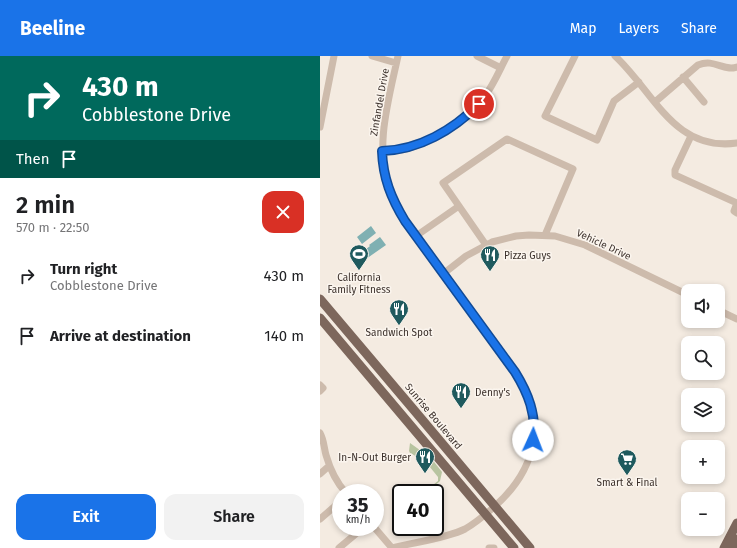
<!DOCTYPE html>
<html lang="en">
<head>
<meta charset="utf-8">
<style>
	:root { --surface:#fff; --page:#f2f2f2; --text:#202124; --muted:#757577; --accent:#1a73e8 }
	body { margin:0; font-family:"Fira Sans",sans-serif; background:var(--page); color:var(--text); height:100vh; display:flex; flex-direction:column; font-size:15px; white-space:nowrap }
	* { box-sizing:border-box; margin:0 }
	p { font-size:13px; color:var(--muted) }
	.icon { flex:none; width:22px; height:22px; fill:none; stroke:currentColor; stroke-width:2; stroke-linecap:round; stroke-linejoin:round }
	.map { position:relative; flex:1; overflow:hidden }
	.panel { display:flex; flex-direction:column; background:var(--surface); width:320px }
	.panel>* { flex:none }
	.hud { background:#00695c; color:#fff; overflow:hidden }
	.fabs { position:absolute; left:361px; top:228px; display:grid; gap:8px }
	.fabs a { display:grid; place-items:center; width:44px; height:44px; border-radius:8px; background:var(--surface); box-shadow:0 2px 6px #0003; font-size:20px }
	.speed { position:absolute; left:12px; top:428px; display:flex; gap:8px; font-size:20px; font-weight:700; text-align:center }
	.speed>* { display:grid; place-content:center; width:52px; height:52px; border-radius:50%; background:var(--surface); box-shadow:0 2px 6px #0003; line-height:1 }
	.speed small { font-size:10px; font-weight:400 }
	.speed .limit { border:2px solid #111; border-radius:6px; background:#fff; color:#111 }
	.pin { position:absolute; display:grid; place-items:center; width:34px; height:34px; color:#fff; margin:-17px; border:2px solid #fff; border-radius:50%; box-shadow:0 1px 4px #0007 }
	.me { position:absolute; width:44px; margin:-22px; rotate:2deg; stroke-linejoin:round; filter:drop-shadow(0 0 3px #0008) }
	.turn { display:flex; align-items:center; gap:14px; height:84px; padding:0 16px; font-size:18px }
	.turn .icon { width:52px; height:52px; stroke-width:2.5 }
	.turn b { display:block; font-size:28px; line-height:34px }
	.then { display:flex; align-items:center; height:38px; padding:0 16px; background:#0003; gap:8px; font-size:15px }
	.round { display:grid; place-items:center; flex:none; width:42px; height:42px; border-radius:12px; background:var(--page) }
	.head { display:flex; align-items:center; justify-content:space-between; height:68px; padding:0 16px }
	h1 { font-size:24px; font-weight:600; line-height:30px }
	.action { display:flex; gap:8px; margin-top:auto; padding:8px 16px }
	.action a { flex:1; height:46px; border-radius:12px; background:var(--accent); color:#fff; font-size:16px; font-weight:600; line-height:46px; text-align:center }
	.action a+a { background:var(--page); color:var(--text) }
	ul { padding:0; list-style:none }
	li { display:flex; align-items:center; gap:12px; height:60px; padding:0 16px }
	li div { flex:1 }
	li b { display:block; font-size:15px }
	li em { font-style:normal }
	header { display:flex; align-items:center; gap:24px; box-sizing:border-box; height:56px; padding:0 20px; background:var(--accent); color:#fff }
	header strong { font-size:19px }
	nav { display:flex; gap:22px; margin-inline-start:auto; font-size:14px }
	main { display:flex; flex:1; min-height:0 }
	.map>svg:first-child { display:block }
</style>
</head>
<body>
<header>
<strong>Beeline</strong>
<nav><a>Map</a><a>Layers</a><a>Share</a></nav>
</header>
<main>
<section class="panel">
<div class="hud">
<div class="turn"><svg class="icon" aria-label="right" viewBox="0 0 24 24"><path d="M7 20v-9h11M14 6l5 5-5 5"/></svg><div><b>430 m</b>Cobblestone Drive</div></div>
<div class="then">Then<svg class="icon" aria-label="arrive" viewBox="0 0 24 24"><path d="M6 21V4h12l-3 4 3 4H6"/></svg></div>
</div>
<div class="head"><div><h1>2 min</h1><p>570 m · 22:50</p></div><a class="round" style="background:#d93025;color:#fff"><svg class="icon" aria-label="close" viewBox="0 0 24 24"><path d="M6 6l12 12M18 6L6 18"/></svg></a></div>
<ul>
<li><svg class="icon" aria-label="right" viewBox="0 0 24 24"><path d="M7 20v-9h11M14 6l5 5-5 5"/></svg><div><b>Turn right</b><p>Cobblestone Drive</p></div><em>430 m</em></li>
<li><svg class="icon" aria-label="arrive" viewBox="0 0 24 24"><path d="M6 21V4h12l-3 4 3 4H6"/></svg><div><b>Arrive at destination</b></div><em>140 m</em></li>
</ul>
<div class="action"><a>Exit</a><a>Share</a></div>
</section>
<div class="map">
<svg width="417" height="492" viewBox="0 0 417 492">
	<rect width="100%" height="100%" fill="#f4ebe1"/>
	<!-- green -->
	<path fill="#b8c4a0" d="M90 387 111 402 122 416 120 425 106 437 100 436H104L118 425V421L105 405 90 397 89 395Z"/>
	<!-- water -->
	<path fill="#7fb0b2" d="M51 170 56 177 42 188 37 181Z
		M60 181 66 189 46 203 40 194 44 192 45 194 50 190 49 189Z"/>
	<g fill="none" stroke-linecap="round" stroke-linejoin="round">
		<!-- minor -->
		<path stroke="#cdbbac" stroke-width="7" d="M52 0 76 7
			M157 0 181 12
			M255 0 225 60 277 84 294 45 319 26
			M295 0C334 36 354 96 417 87
			M363 21 384 46
			M335 46 378 9C395 2 403 16 417 11
			M0 71 14 0
			M371 80 355 114V119L417 147
			M62 95C70 95 78 95 86 93 112 86 149 61 165 40 174 28 180 13 187 0
			M417 147 414 155 417 157
			M96 180 139 150
			M166 189 123 127 187 83 253 113 225 179
			M123 218 146 200 172 186 196 180 209 179 235 180 265 189 368 239
			M398 254 417 263
			M0 329 3 332 0 335
			M0 377C4 384 4 392 6 399 10 413 16 426 26 437
			M0 418 9 410
			M0 463 21 445
			M54 471 72 492C94 486 125 483 145 473 156 467 165 459 174 451 218 412 226 366 195 316L85 165C80 156 74 147 70 138 54 92 68 46 78 0
			M19 492 44 471
			M169 492H174"/>
		<!-- major -->
		<path stroke="#7d675c" stroke-width="9" d="M0 243 99 360 210 492
			M0 262 194 492
			M404 492 417 467
			M412 492 417 483"/>
	</g>
	<g fill="none" stroke-linecap="round" stroke-linejoin="round">
		<!-- route casing -->
		<g stroke="#114b97" stroke-width="10">
			<path id="route" d="M159 48C133 74 99 94 62 95 63 122 71 142 85 165L195 316C208 337 217 359 213 384"/>
		</g>
		<!-- route -->
		<use href="#route" stroke="#1a73e8" stroke-width="7"/>
	</g>
	<!-- icons -->
	<defs>
		<g id="stadium-pin" transform="scale(1)"><path d="M0 17L-7.5 6A9.5 9.5 0 1 1 7.5 6Z" fill="#1f5a5e" stroke="#fbf5ee"/><path d="M0-5a6.5 5 0 1 0 0 10a6.5 5 0 1 0 0-10ZM-3.5-1.8h7v3.6h-7Z" fill="#fff"/></g>
		<g id="restaurant-pin" transform="scale(1)"><path d="M0 17L-7.5 6A9.5 9.5 0 1 1 7.5 6Z" fill="#1f5a5e" stroke="#fbf5ee"/><path d="M-5-6h1v4h1v-4h1v4h1v-4h1v5L-1.5 .5V6h-2V.5L-5-1ZM5-6V6H3V1.5H1.5Q1.5-4 5-6Z" fill="#fff"/></g>
		<g id="supermarket-pin" transform="scale(1)"><path d="M0 17L-7.5 6A9.5 9.5 0 1 1 7.5 6Z" fill="#1f5a5e" stroke="#fbf5ee"/><path d="M-6-5.5h2.5l.6 2H6L4.5 2H-2.5L-4.4-4H-6ZM-1.5 3.2a1.3 1.3 0 1 0 .1 0ZM3 3.2a1.3 1.3 0 1 0 .1 0Z" fill="#fff"/></g>
	</defs>
	<g fill-rule="evenodd">
		<use href="#stadium-pin" x="39" y="198"/>
		<use href="#restaurant-pin" x="170" y="199"/>
		<use href="#restaurant-pin" x="79" y="253"/>
		<use href="#restaurant-pin" x="141" y="336"/>
		<use href="#restaurant-pin" x="105" y="401"/>
		<use href="#supermarket-pin" x="307" y="403"/>
	</g>
	<g text-anchor="middle" stroke-width="3" stroke-linejoin="round" paint-order="stroke">
		<!-- street labels -->
		<g font-size="10" fill="#3b302b" stroke="#fbf5ee">
			<text transform="translate(59 46) rotate(-80)" y="4">Zinfandel Drive</text>
			<text transform="translate(284 188) rotate(25)" y="4">Vehicle Drive</text>
			<text transform="translate(114 360) rotate(50)" y="4">Sunrise Boulevard</text>
		</g>
		<!-- poi labels -->
		<g font-size="10" fill="#3b302b" stroke="#fbf5ee">
			<text x="184" y="203" text-anchor="start">Pizza Guys</text>
			<text x="39" y="225">California<tspan x="39" dy="12">Family Fitness</tspan></text>
			<text x="79" y="280">Sandwich Spot</text>
			<text x="155" y="340" text-anchor="start">Denny's</text>
			<text x="91" y="405" text-anchor="end">In-N-Out Burger</text>
			<text x="307" y="430">Smart &amp; Final</text>
		</g>
	</g>
</svg>
<div class="fabs">
<a><svg class="icon" aria-label="sound" viewBox="0 0 24 24"><path d="M4 9h4l5-4v14l-5-4H4zM17 9q2 3 0 6"/></svg></a>
<a><svg class="icon" aria-label="search" viewBox="0 0 24 24"><circle cx="10" cy="10" r="6"/><path d="M15 15l6 6"/></svg></a>
<a><svg class="icon" aria-label="layers" viewBox="0 0 24 24"><path d="M12 4l9 5-9 5-9-5zM3 14l9 5 9-5"/></svg></a>
<a>+</a>
<a>−</a>
</div>
<div class="speed"><div>35<small>km/h</small></div><div class="limit">40</div></div>
<div class="pin" style="left:159px;top:48px;background:#d93025"><svg class="icon" aria-label="arrive" viewBox="0 0 24 24"><path d="M6 21V4h12l-3 4 3 4H6"/></svg></div>
<svg class="me" style="left:213px;top:384px" viewBox="-20 -20 40 40"><circle r="19" fill="#fff"/><path d="M0-13L10 11 0 6-10 11z" fill="#1a73e8"/></svg>
</div>
</main>
</body>
</html>
